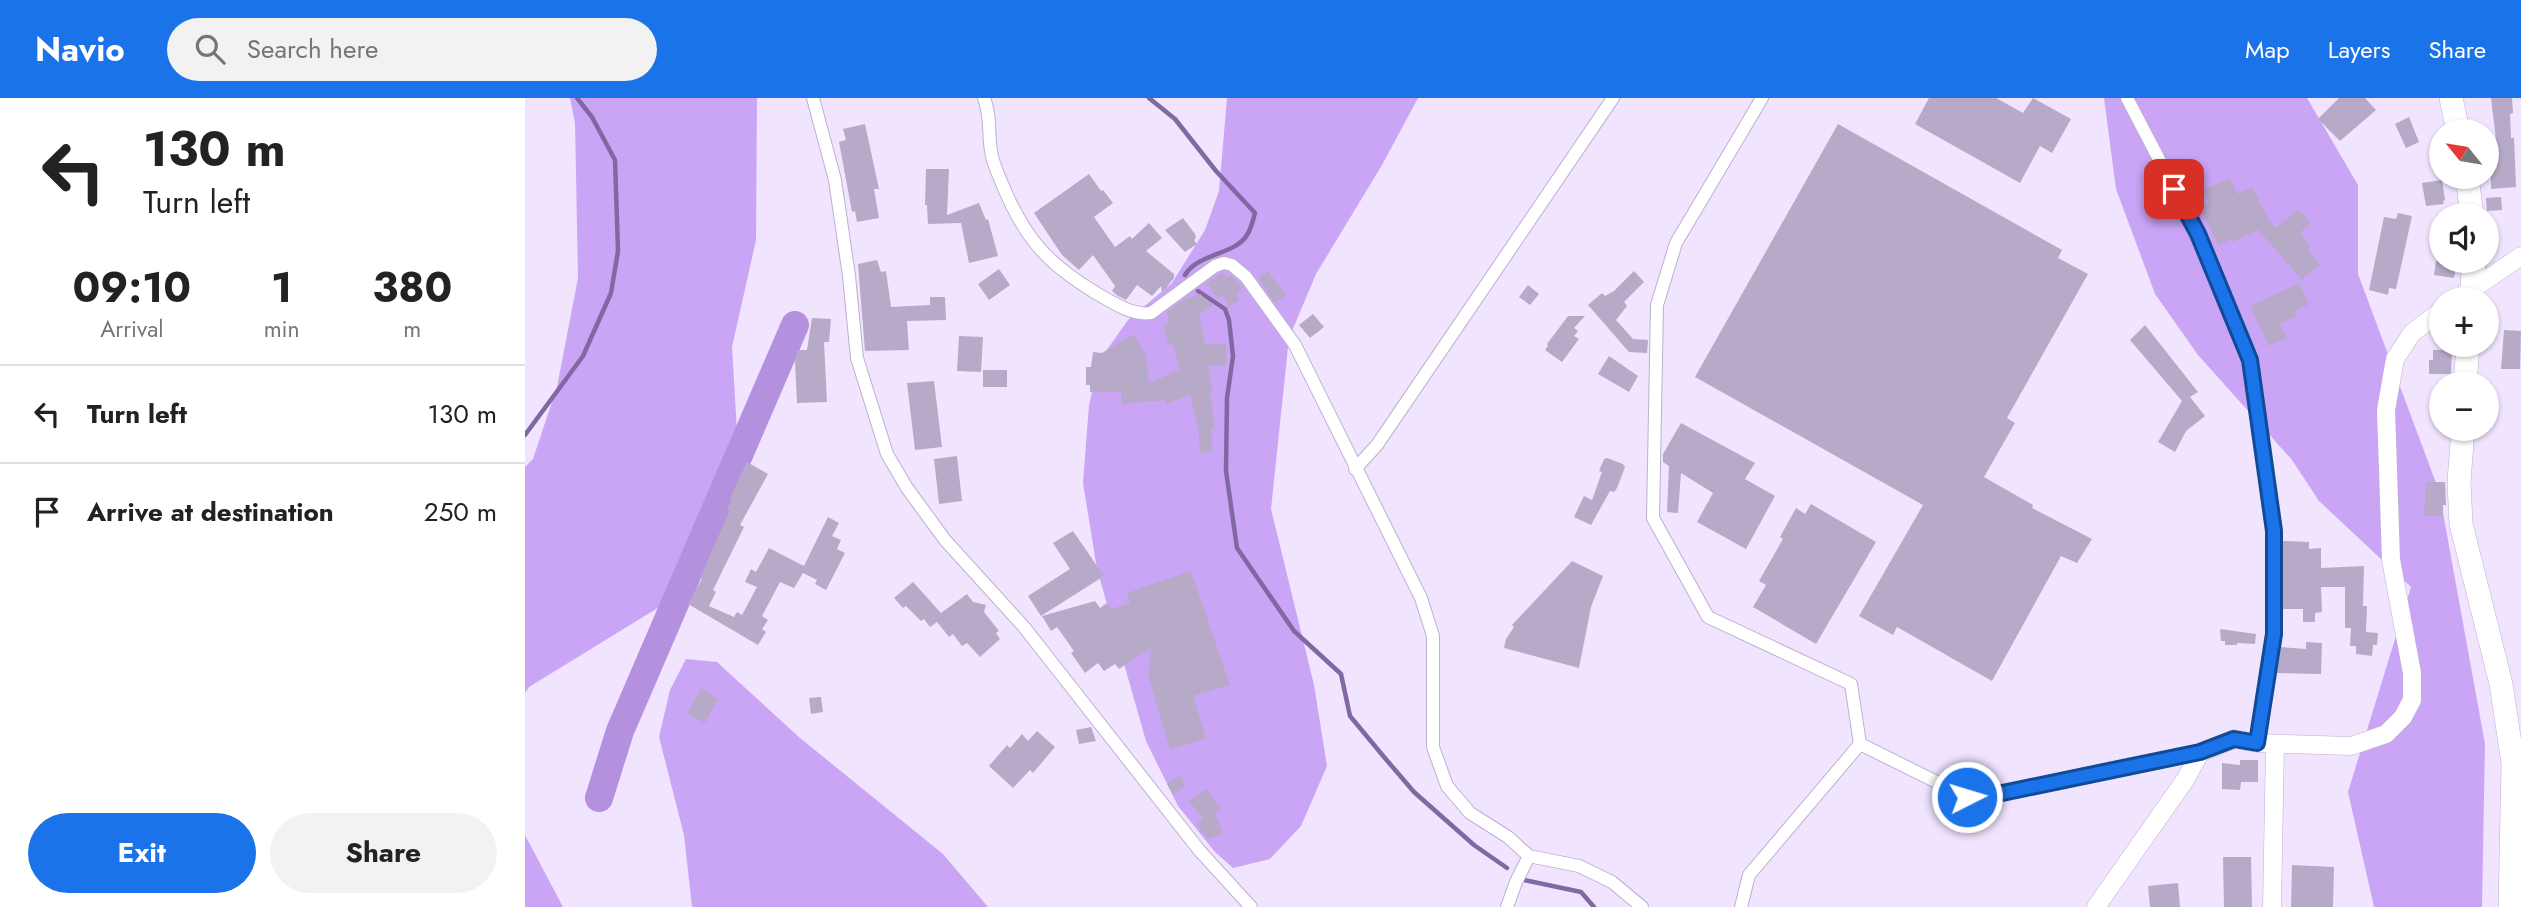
<!DOCTYPE html>
<html lang="en">
<head>
<meta charset="utf-8">
<style>
	:root { --surface:#fff; --page:#f2f2f2; --text:#222; --muted:#767676; --line:#e0e0e0; --accent:#1a73e8 }
	body { margin:0; font-family:Jost,sans-serif; background:var(--page); color:var(--text); height:100vh; display:flex; flex-direction:column; font-size:26px; white-space:nowrap }
	* { box-sizing:border-box; margin:0 }
	p { font-size:23px; color:var(--muted) }
	.icon { flex:none; width:38px; height:38px; fill:none; stroke:currentColor; stroke-width:2; stroke-linecap:round; stroke-linejoin:round }
	.map { position:relative; flex:1; overflow:hidden }
	.panel { display:flex; flex-direction:column; background:var(--surface); width:525px }
	.panel>* { flex:none }
	.banner { background:#fff; color:var(--text); overflow:hidden }
	.needle { width:46px; rotate:300deg }
	.tools { position:absolute; left:1904px; top:21px; display:grid; gap:14px }
	.tools a { display:grid; place-items:center; width:70px; height:70px; border-radius:50%; background:var(--surface); box-shadow:0 2px 5px #0004; font-size:35px }
	.pin { position:absolute; display:grid; place-items:center; width:60px; height:60px; color:#fff; margin:-30px; border-radius:14px; box-shadow:0 4px 10px #0006 }
	.me { position:absolute; width:77px; margin:-38px; rotate:85deg; stroke-linejoin:round; filter:drop-shadow(0 0 5px #0008) }
	.turn { display:flex; align-items:center; gap:24px; height:147px; padding:0 28px; font-size:32px }
	.turn .icon { width:91px; height:91px; stroke-width:2.5 }
	.turn b { display:block; font-size:49px; line-height:60px }
	.eta { display:flex; justify-content:space-evenly; align-items:center; height:119px; text-align:center }
	.eta b { font-size:42px; font-weight:700; line-height:49px }
	.action { display:flex; gap:14px; margin-top:auto; padding:14px 28px }
	.action a { flex:1; height:80px; border-radius:42px; background:var(--accent); color:#fff; font-size:28px; font-weight:700; line-height:80px; text-align:center }
	.action a+a { background:var(--page); color:var(--text) }
	ul { padding:0; list-style:none }
	li { display:flex; align-items:center; gap:21px; height:98px; padding:0 28px; border-top:2px solid var(--line) }
	li div { flex:1 }
	li b { display:block; font-size:26px }
	li em { font-style:normal }
	header { display:flex; align-items:center; gap:42px; box-sizing:border-box; height:98px; padding:0 35px; background:var(--accent); color:#fff }
	header strong { font-size:33px }
	nav { display:flex; gap:38px; margin-inline-start:auto; font-size:24px }
	.search { width:490px; height:63px; background:var(--page); display:flex; align-items:center; gap:18px; box-sizing:border-box; padding:0 24px; border-radius:38px; color:var(--muted); font-size:26px }
	main { display:flex; flex:1; min-height:0 }
	.map>svg:first-child { display:block }
</style>
</head>
<body>
<header>
<strong>Navio</strong>
<div class="search"><svg class="icon" aria-label="search" viewBox="0 0 24 24"><circle cx="10" cy="10" r="6"/><path d="M15 15l6 6"/></svg>Search here</div>
<nav><a>Map</a><a>Layers</a><a>Share</a></nav>
</header>
<main>
<section class="panel">
<div class="banner">
<div class="turn"><svg class="icon" aria-label="left" viewBox="0 0 24 24"><path d="M17 20v-9H6M10 6l-5 5 5 5"/></svg><div><b>130 m</b>Turn left</div></div>
</div>
<div class="eta">
<div><b>09:10</b><p>Arrival</p></div>
<div><b>1</b><p>min</p></div>
<div><b>380</b><p>m</p></div>
</div>
<ul>
<li><svg class="icon" aria-label="left" viewBox="0 0 24 24"><path d="M17 20v-9H6M10 6l-5 5 5 5"/></svg><div><b>Turn left</b></div><em>130 m</em></li>
<li><svg class="icon" aria-label="arrive" viewBox="0 0 24 24"><path d="M6 21V4h12l-3 4 3 4H6"/></svg><div><b>Arrive at destination</b></div><em>250 m</em></li>
</ul>
<div class="action"><a>Exit</a><a>Share</a></div>
</section>
<div class="map">
<svg width="1996" height="809" viewBox="0 0 1996 809">
	<rect width="100%" height="100%" fill="#f0e4ff"/>
	<!-- forest -->
	<path fill="#caa5f6" d="M45 0H232L231 142 207 249 214 368 189 440 162 492 4 589 0 595V369L8 361 32 289 53 180 50 25Z
		M702 0H893L857 67 791 176 764 240 746 411 789 587 802 668 776 728 745 761 708 770 690 754 653 708 621 643 572 471 558 385 564 307 574 263 603 222 647 185 680 132 694 93Z
		M1579 0H1782L1833 87V176L1914 393 1960 646 1957 809H1849L1823 694 1886 489 1794 403 1767 362 1673 257 1630 196 1591 91Z
		M161 561 192 564 275 640 418 756 463 809H167L159 737 134 639 145 592Z
		M0 737 38 809H0Z"/>
	<g fill="none" stroke-linecap="round" stroke-linejoin="round">
		<!-- stream -->
		<path stroke="#8268a2" stroke-width="4.5" d="M624 0 650 21 691 73 730 115C728 122 726 131 722 137 710 157 673 155 660 177
			M673 193 700 211 704 222 708 258 702 300 701 373 712 450 769 533 816 576 825 618 859 659 889 694 949 747 982 770
			M0 337 58 258 86 195 93 153 90 62 67 19 52 0
			M999 782 1056 794 1069 809"/>
		<!-- river -->
		<path stroke="#b490df" stroke-width="28" d="M74 700 95 633 270 227"/>
	</g>
	<!-- building -->
	<path fill="#b7aac9" d="M1404 0H1471L1498 15 1508 0 1546 21 1527 55 1515 48 1495 85 1390 26Z
		M1814 0H1840L1851 12 1815 43 1793 21Z
		M1966 0H1987L1988 15 1985 16 1986 40H1989L1991 89 1966 91 1965 42H1971Z
		M1884 19 1894 44 1881 50 1870 26Z
		M340 26 354 91H349L354 120 332 124 330 113 327 114 314 44 321 42 318 31Z
		M1313 26 1537 152 1533 160 1563 176 1482 320 1490 325 1459 379 1508 407 1507 410 1567 441 1552 465 1536 458 1467 583 1372 529 1368 537 1334 518 1398 407 1170 279Z
		M401 71H424L422 117 454 105 461 122 463 121 473 158 444 165 436 125 403 126 402 107H400Z
		M564 76 576 93 578 92 588 105 569 119 590 149 605 138 607 141 624 125 637 140 621 153 649 176V180L637 195 636 188 627 198 612 187 601 202 593 198 587 193 590 188 568 157 554 172 537 157 509 115Z
		M1705 80 1713 96 1727 89 1742 119 1751 130 1773 111 1786 125 1775 135 1786 149 1783 152 1795 166 1777 182 1733 132 1708 144 1706 141 1693 147 1675 109 1684 105 1678 92Z
		M1917 82 1920 102 1918 103 1919 106 1901 108 1897 85Z
		M1976 99 1977 112 1962 113 1961 100Z
		M1873 115 1887 118 1871 191 1864 190 1863 197 1844 192 1859 119 1871 121Z
		M658 120 670 136 671 140 669 142 672 146 660 154 640 132Z
		M352 162 356 174 361 173 366 209 405 207V199H420L421 222 382 223 384 252 340 253 333 166Z
		M1911 163H1932L1929 180 1909 177Z
		M474 171 485 187 464 202 453 186Z
		M743 173 761 197 750 205 733 180Z
		M1109 173 1119 184 1099 204 1102 208 1091 222 1108 241 1123 242 1122 255 1104 254 1063 207 1077 195 1080 198 1089 193Z
		M697 175 703 180 705 177 717 189 711 197 714 202 704 209 697 197 693 201 682 185Z
		M1774 185 1784 206 1769 213 1771 218 1755 226 1762 240 1744 248 1725 208Z
		M1003 187 1014 196 1005 207 994 199Z
		M675 196 688 207 674 217 680 246H701L702 267H683L688 294 685 295 690 331H686L688 354 675 355 673 330 665 296 641 306 640 302 597 306 596 294H565V287H561V269H566L568 254 577 255 608 236 621 257 624 285 654 272 648 246 643 247 638 227 644 226 642 214 657 203Z
		M788 216 799 229 785 240 774 227Z
		M1043 218H1060L1049 230 1053 233 1049 238 1054 241 1037 264 1020 252 1023 248 1022 246Z
		M287 220 306 221 304 244H299L302 304 272 305 270 264 272 252H282Z
		M1620 227 1673 294 1665 299 1680 318 1661 333 1650 354 1633 344 1657 303 1605 242Z
		M1979 232 1996 233 1995 271H1976Z
		M434 238 458 239 456 274 432 273Z
		M1908 252H1927L1926 276H1904V262H1908Z
		M1084 258 1113 278 1104 294 1073 276Z
		M458 272H482V289H458Z
		M409 283 417 349 390 352 382 285Z
		M1156 325 1230 365 1220 381 1250 398 1221 451 1172 424 1188 395 1156 375 1153 415 1142 414 1144 368 1138 364V356Z
		M432 358 437 403 414 406 409 361Z
		M1082 360 1098 366 1100 369 1092 390 1089 394 1085 393 1066 427 1049 419 1059 398 1067 402 1077 374 1074 373 1079 361Z
		M222 364 243 376 215 427 219 429 188 492 191 494 184 508 209 519 212 514 217 517 232 489 220 484 226 471 231 474 244 450 279 468 303 419 314 425 307 438 316 442 312 451 320 455 301 492 290 486 292 482 278 475 269 490 255 484 237 518 243 522 237 531 241 534 233 547 163 506 177 481 175 480 205 412 202 411 207 401 205 400Z
		M1901 384H1920L1921 407H1918V418H1899Z
		M1286 406 1351 444 1291 546 1228 509 1241 487 1234 483 1258 441 1255 439 1271 410 1280 416Z
		M548 433 579 478 516 518 503 498 545 471 528 445Z
		M1758 443 1784 444V451L1796 450V470L1839 468 1838 508H1842L1841 534 1853 535 1852 547H1848L1847 558 1831 556V548H1825L1826 530H1820V489H1796L1797 514 1790 515V524H1778V511H1758Z
		M1047 463 1078 478 1066 509 1054 570 979 550 981 541 989 529 987 527Z
		M666 473 705 587 668 598 681 640 645 652 623 577 626 550 594 571 590 566 579 573 573 565 560 575 546 555 549 553 532 529 526 533 517 518 570 503 575 510 582 505 586 511 605 505 602 495Z
		M388 484 416 515 442 496 448 504 461 507 459 514 474 533 471 535 475 541 455 559 442 545 437 548 428 536 424 539 412 524 405 529 399 521 396 523 381 508 378 510 369 500Z
		M1695 531 1731 536 1730 546 1712 545V547H1700V543H1696Z
		M1781 544 1797 545 1796 576 1752 575 1756 549 1781 551Z
		M176 590 193 601 180 625 162 616Z
		M296 599 298 614 286 616 284 600Z
		M566 629 571 643 554 646 551 632Z
		M512 633 530 649 508 675 505 672 488 690 464 668 482 647 485 650 497 636 503 643Z
		M1715 662H1733V684H1716L1715 692 1697 691V665L1715 667Z
		M655 678 661 687 648 697 642 686Z
		M681 691 696 710 690 714 698 736 683 741 671 726 678 721 664 703Z
		M1698 759H1726L1727 809H1699Z
		M1767 767 1809 769 1808 809H1766Z
		M1653 785 1655 809H1625L1623 788Z"/>
	<g fill="none" stroke-linecap="round" stroke-linejoin="round">
		<!-- street casing -->
		<g stroke="#bdb0cf" stroke-width="14">
			<path id="street" d="M288 0 310 82 324 178 332 260 362 356 382 390 420 442 499 529 674 752 726 809
				M459 0C467 21 462 37 467 58 469 68 474 78 478 88 500 141 523 166 571 195 587 204 607 218 626 215L690 168 699 165 707 167 721 179 770 247 896 500 908 538V649L922 688 945 715 983 739 1004 758 1054 768 1087 784 1117 809
				M1237 0 1151 145 1132 207 1128 420 1183 519 1326 586 1335 646
				M1602 0 1673 136 1725 262 1749 434V536L1732 645
				M830 371 852 347 1088 0
				M982 809 991 784 1004 758
				M1216 809 1224 777 1335 646 1442 699H1458L1675 655"/>
		</g>
		<!-- secondary casing -->
		<g stroke="#bdb0cf" stroke-width="19">
			<path id="secondary" d="M1933 201 1996 158
				M1571 809 1660 682 1675 655 1709 641 1732 645 1826 648 1861 636 1878 619 1887 602V575L1866 462 1861 312 1870 261 1887 235 1916 213
				M1747 809 1750 646"/>
		</g>
		<!-- highway casing -->
		<g stroke="#bdb0cf" stroke-width="24">
			<path id="highway" d="M1926 0 1933 33
				M1942 79 1947 117
				M1946 201 1949 163
				M1940 285 1943 247
				M1938 331 1934 384 1936 426 1976 586 1988 665 1985 809"/>
		</g>
		<!-- street -->
		<use href="#street" stroke="#fff" stroke-width="12"/>
		<!-- secondary -->
		<use href="#secondary" stroke="#fff" stroke-width="18"/>
		<!-- highway -->
		<use href="#highway" stroke="#fff" stroke-width="23"/>
	</g>
	<g fill="none" stroke-linecap="round" stroke-linejoin="round">
		<!-- route casing -->
		<g stroke="#114b97" stroke-width="18">
			<path id="route" d="M1442 699H1458L1675 654 1709 641 1732 645 1749 536V433L1725 262 1673 136 1649 91"/>
		</g>
		<!-- route -->
		<use href="#route" stroke="#1a73e8" stroke-width="12"/>
	</g>
</svg>
<div class="tools">
<a><svg class="needle" viewBox="-14 -14 28 28"><path d="M0-13l5 13h-10z" fill="#e53935"/><path d="M0 13l5-13h-10z" fill="#767676"/></svg></a>
<a><svg class="icon" aria-label="sound" viewBox="0 0 24 24"><path d="M4 9h4l5-4v14l-5-4H4zM17 9q2 3 0 6"/></svg></a>
<a>+</a>
<a>−</a>
</div>
<div class="pin" style="left:1649px;top:91px;background:#d93025"><svg class="icon" aria-label="arrive" viewBox="0 0 24 24"><path d="M6 21V4h12l-3 4 3 4H6"/></svg></div>
<svg class="me" style="left:1442px;top:699px" viewBox="-20 -20 40 40"><circle r="17" fill="#1a73e8" stroke="#fff" stroke-width="3"/><path d="M0-11L8 9 0 5-8 9z" fill="#fff"/></svg>
</div>
</main>
</body>
</html>
